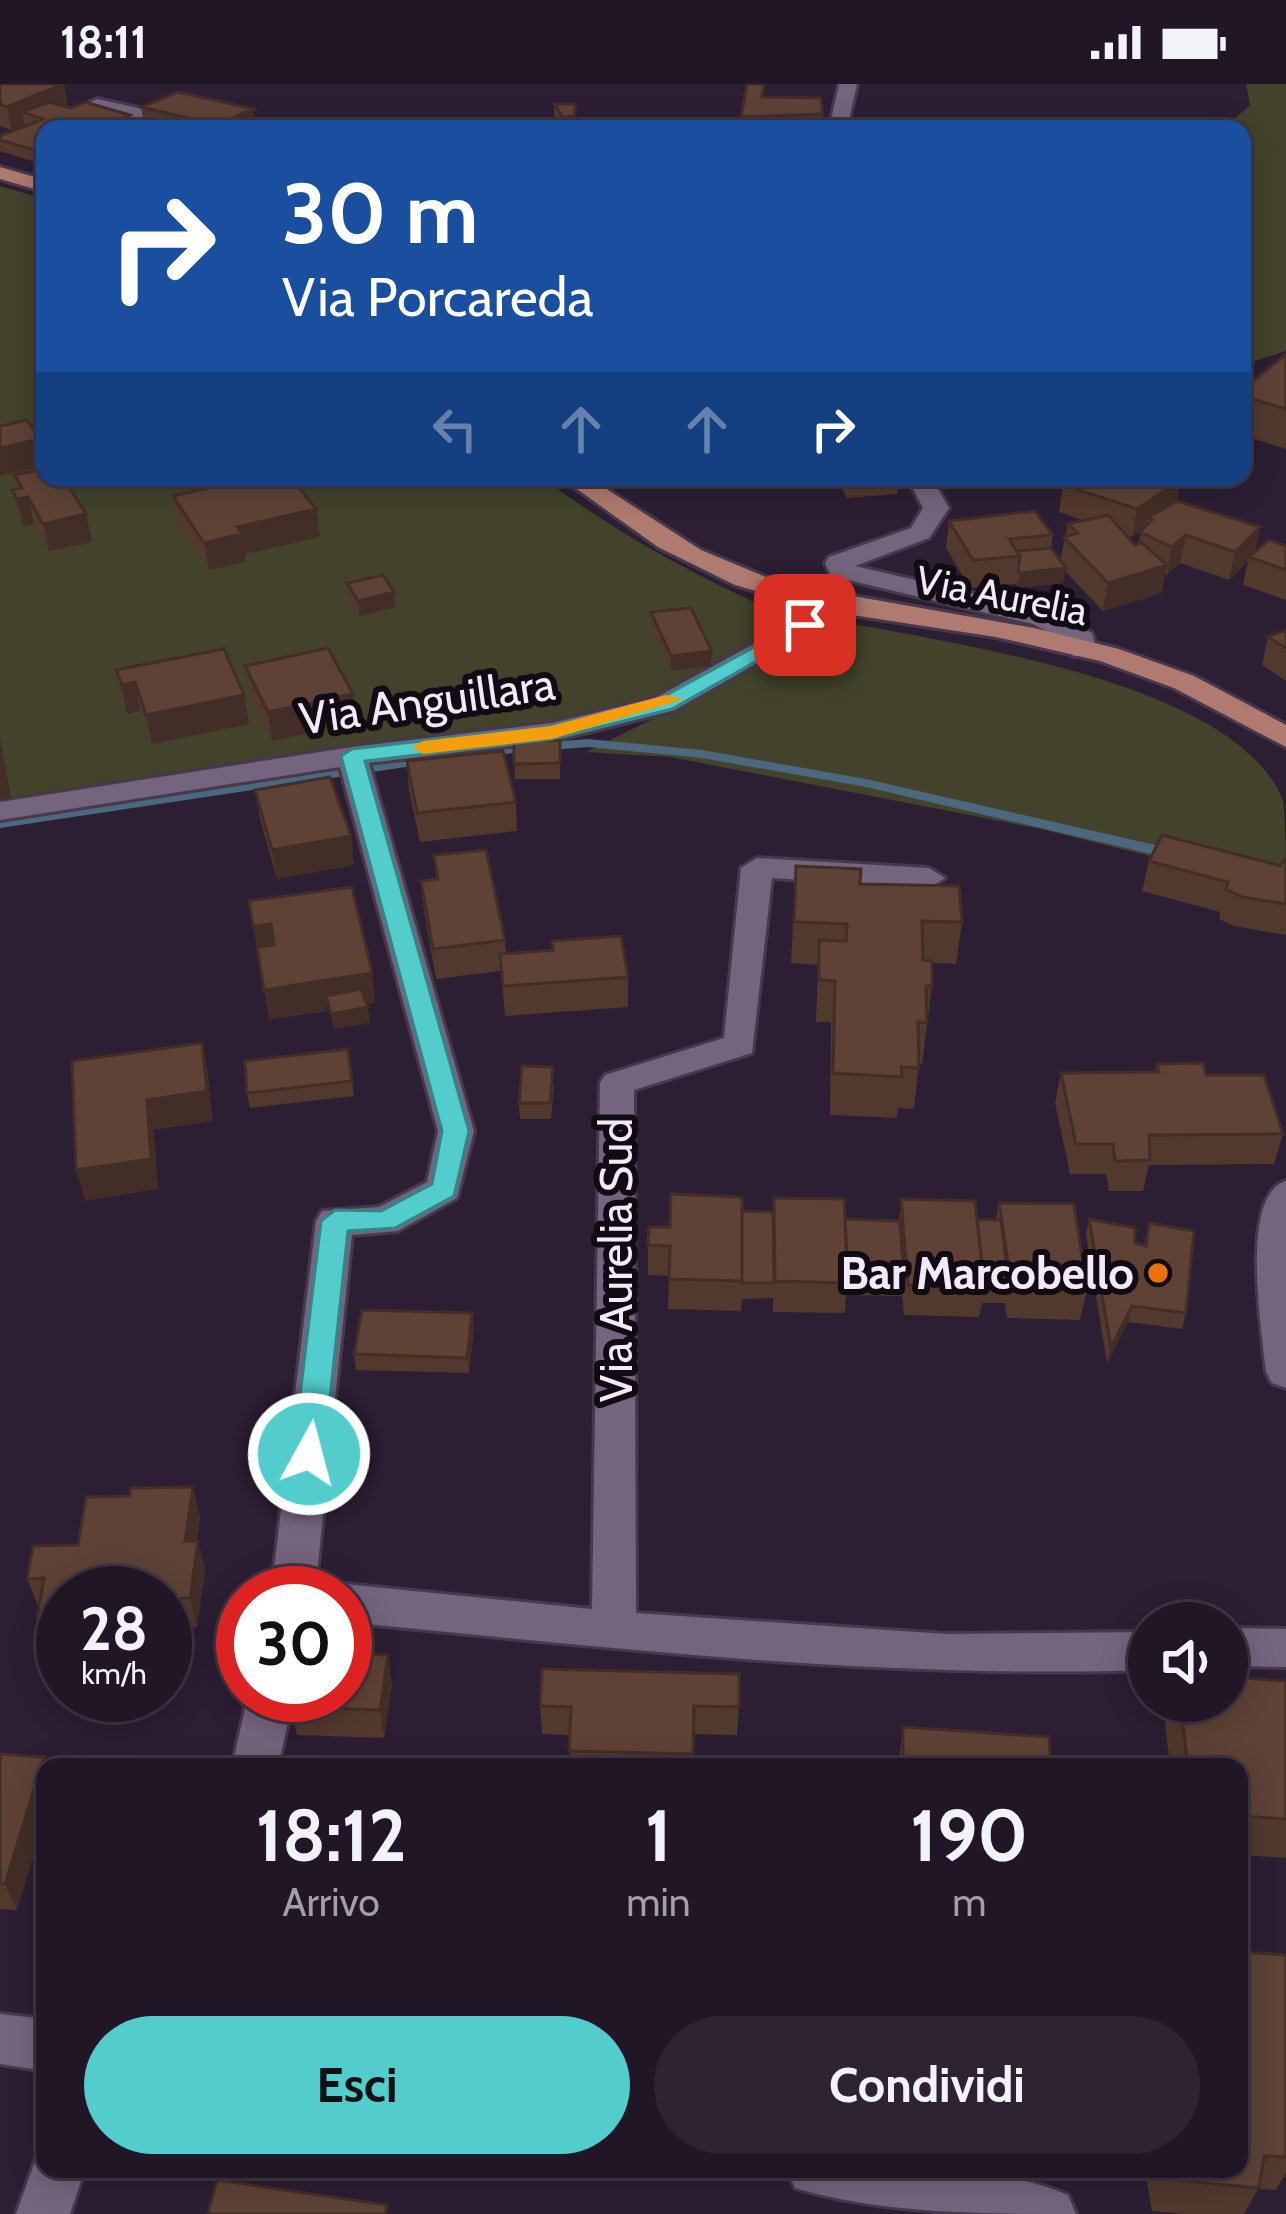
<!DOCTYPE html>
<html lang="it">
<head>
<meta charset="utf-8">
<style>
	:root { --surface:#211626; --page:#2d2332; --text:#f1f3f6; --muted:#a29fa7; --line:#3e3543; --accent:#52cdcc }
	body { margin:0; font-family:Cabin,sans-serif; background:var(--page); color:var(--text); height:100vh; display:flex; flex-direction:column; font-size:45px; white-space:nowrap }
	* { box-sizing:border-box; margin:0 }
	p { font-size:39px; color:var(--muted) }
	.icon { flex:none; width:66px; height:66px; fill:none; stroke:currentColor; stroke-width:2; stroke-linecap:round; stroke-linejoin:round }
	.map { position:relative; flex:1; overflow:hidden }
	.panel { position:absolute; left:36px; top:1674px; width:1212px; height:420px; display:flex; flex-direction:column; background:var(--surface); border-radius:24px; box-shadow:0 6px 30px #0003,0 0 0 3px var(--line) }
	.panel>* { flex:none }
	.top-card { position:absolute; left:36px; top:36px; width:1215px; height:366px; border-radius:24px; box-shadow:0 6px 30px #0003,0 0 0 3px var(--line); background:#1a4fa0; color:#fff; overflow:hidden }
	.buttons { position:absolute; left:1128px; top:1518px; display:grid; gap:24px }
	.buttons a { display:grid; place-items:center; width:120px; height:120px; border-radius:50%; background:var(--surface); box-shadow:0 6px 30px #0003,0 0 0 3px var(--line); font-size:60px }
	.speed { position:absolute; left:36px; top:1482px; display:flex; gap:24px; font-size:60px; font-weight:700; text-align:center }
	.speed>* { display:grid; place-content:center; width:156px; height:156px; border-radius:50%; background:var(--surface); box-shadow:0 6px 30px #0003,0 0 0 3px var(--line); line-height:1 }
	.speed small { font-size:30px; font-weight:400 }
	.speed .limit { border:18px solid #d22; background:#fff; color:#111 }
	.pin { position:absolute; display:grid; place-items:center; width:102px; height:102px; color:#fff; margin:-51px; border-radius:24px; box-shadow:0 6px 18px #0006 }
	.me { position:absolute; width:132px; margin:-66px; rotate:7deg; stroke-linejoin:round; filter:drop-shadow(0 0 9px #0008) }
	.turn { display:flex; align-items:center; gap:42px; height:252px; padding:0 48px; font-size:54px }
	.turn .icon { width:156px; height:156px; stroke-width:2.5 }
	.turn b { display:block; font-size:84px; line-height:102px }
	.lanes { display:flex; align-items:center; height:114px; padding:0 48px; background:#0003; justify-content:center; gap:60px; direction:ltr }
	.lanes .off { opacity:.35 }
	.eta { display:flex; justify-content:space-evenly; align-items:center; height:204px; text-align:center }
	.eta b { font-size:72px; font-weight:700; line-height:84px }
	.cta { display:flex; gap:24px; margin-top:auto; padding:24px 48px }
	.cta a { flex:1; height:138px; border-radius:72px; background:var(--accent); color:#111; font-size:48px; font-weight:700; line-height:138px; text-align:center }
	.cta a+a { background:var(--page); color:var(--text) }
	.status { display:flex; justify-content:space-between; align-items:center; height:84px; padding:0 60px; background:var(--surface); direction:ltr }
	.status svg { height:33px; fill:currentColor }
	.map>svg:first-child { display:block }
</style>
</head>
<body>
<div class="status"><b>18:11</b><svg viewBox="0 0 49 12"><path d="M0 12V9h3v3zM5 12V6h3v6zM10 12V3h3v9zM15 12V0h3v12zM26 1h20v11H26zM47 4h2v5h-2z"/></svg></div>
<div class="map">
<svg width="1286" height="2130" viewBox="0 0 1286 2130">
	<rect width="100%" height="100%" fill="#2c1e33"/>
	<!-- green -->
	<path fill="#42432a" d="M1246 0H1286V267L1242 281V45H1223L1250 21Z
		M0 102 45 115V393H541C621 452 703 497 795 536L673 609 592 633 0 719Z
		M829 535C943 559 1234 595 1283 716 1286 740 1286 780 1286 806L1041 745 670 673 586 668 693 615Z"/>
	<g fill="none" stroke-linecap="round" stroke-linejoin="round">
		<!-- stream -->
		<path fill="#4b687f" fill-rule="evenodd" d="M588 655 702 666 866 695 1177 766 1185 771 1177 776 866 703 702 674 588 663 479 672 0 744V734L479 664Z"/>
		<!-- lane casing -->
		<g stroke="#45394b" stroke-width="6">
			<path id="lane" d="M97 15 157 28 159 32 150 38 99 27 66 40 57 34Z
				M1286 1097V1304L1272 1299 1266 1288C1262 1247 1239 1111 1286 1097Z"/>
		</g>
		<!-- street casing -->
		<g stroke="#45394b" stroke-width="6">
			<path id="street" d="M839 0H857L847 45H829Z
				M907 393H931L949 424 929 454 855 482 1052 528 1092 549 1097 566 1093 572H1073L1069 559 1033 540 831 492 825 479 829 473 911 444 923 424Z
				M841 512 854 520 850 526 675 626 552 657 369 679 474 1047 457 1114 398 1147 352 1151 315 1509H271L316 1137 322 1127 379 1123 427 1098 438 1047 340 683 0 736V718L352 663 552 639 655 614Z
				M757 774 929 784 945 794 929 804 772 794 752 969 634 1006 636 1529 947 1550 1149 1548V1586C879 1595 613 1564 345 1538V1509H328L345 1500 592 1525 600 999 605 991 724 954 741 784Z
				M1227 1544 1286 1545V1583L1227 1582Z
				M248 1611H294L278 1683H232Z
				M0 1930 45 1935V1987L0 1980Z
				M45 2064V2085H85L70 2130H16L39 2066Z
				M787 2085C880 2085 981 2075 1068 2111L1076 2130C984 2130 882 2130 795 2104Z"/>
		</g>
		<!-- primary casing -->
		<g stroke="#45394b" stroke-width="6">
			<path id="primary" d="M0 83 45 96V108L0 95Z
				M560 393H588L701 466 780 499 1034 544 1119 565 1194 592 1286 641V663L1174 604 1100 577 996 553 826 527 735 501 658 463Z"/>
		</g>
		<!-- lane -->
		<use href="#lane" fill="#75647d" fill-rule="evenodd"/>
		<!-- street -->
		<use href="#street" fill="#75647d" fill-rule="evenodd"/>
		<!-- primary -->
		<use href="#primary" fill="#af7a70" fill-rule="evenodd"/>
	</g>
	<!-- wall -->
	<path fill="#51392e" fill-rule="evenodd" d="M0 0H64L68 23 130 31 132 43 128 45H45L44 81 0 67V52L26 41 12 46 0 42Z
		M764 13 823 30 822 42 740 45 741 33Z
		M554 20 576 44 564 45 554 32Z
		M141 23 255 37 236 45H186L143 35Z
		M1286 270V365L1242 351V306Z
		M15 391 92 458 49 467 34 440 23 442 18 433 12 406 18 405Z
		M809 393H899L897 410 847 414 837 394 810 396Z
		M1181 396 1177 417 1260 443 1255 468 1286 462V516L1243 501 1248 477 1229 496 1180 479 1167 491 1165 490 1162 509 1103 527 1065 487 1063 499 1018 504 1016 500 970 504 946 464 949 437 1053 451 1051 464 1060 477 1068 440 1084 437 1059 428 1063 401ZM1142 446 1138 460 1135 461 1125 450 1132 453Z
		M173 412 316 425 320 453 245 470 246 478 209 486 177 439Z
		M347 499 396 523 360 532 348 514Z
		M651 528 712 567 711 582 671 587 651 543Z
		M1286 546V597L1262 581 1268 553Z
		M245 582 357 638 272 657 249 610Z
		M116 586 244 611 249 640 152 660 140 627 127 630Z
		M560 656V695H515L514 657Z
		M407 677 516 718 517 747 420 758 409 706Z
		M255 706 351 752 354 781 277 795 260 735Z
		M434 771 505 856 506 869 628 893V923L505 932 501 887 436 895 424 827 421 797 436 795Z
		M1149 777 1281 782 1286 777V851L1234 842 1219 835 1220 828 1142 807Z
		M796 782 860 800 962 838 956 880 932 879V902L922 980H919L914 1025 898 1024 897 1034 830 1031 831 938H816L818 881 791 879Z
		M348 965 354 1012 250 1024 247 1009Z
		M1157 980 1206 991 1283 1050 1274 1080 1149 1081 1143 1107H1109L1106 1090H1070L1055 1019 1061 989 1155 988Z
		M554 999 551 1035H520L519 1019Z
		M774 1114 845 1135 899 1137 901 1115 977 1136H996L999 1119 1087 1206 1080 1236 1007 1234 1005 1219H982L979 1233 904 1231 902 1212 846 1211 845 1229 773 1228V1214L742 1215 741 1227 668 1225 669 1192 648 1191V1161L670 1143 742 1127 773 1128Z
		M1089 1135 1135 1159 1144 1161 1149 1139 1186 1229 1182 1245 1128 1238 1107 1279 1086 1151Z
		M472 1229 474 1245 469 1289 356 1286 354 1270Z
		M193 1403 200 1432 197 1457 205 1486 197 1543 171 1544 169 1557 165 1558V1509H63V1561H47L37 1533 39 1524 27 1495 78 1461 130 1412Z
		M1286 1597V1774L1239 1771V1683H1170L1164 1630 1168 1617H1227Z
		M392 1600 384 1654 297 1651 291 1623Z
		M540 1622 739 1623 737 1651 694 1650 693 1683H570V1651L542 1650Z
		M903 1643 1051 1683H898Z
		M0 1670 44 1673 47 1683H45V1733L17 1826 0 1825Z
		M1286 1871V2089L1276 2106 1258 2105 1244 2130H1183L1152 2127 1145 2085H1239Z"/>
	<!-- shaded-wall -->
	<path fill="#422e26" d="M64 0 68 23 22 28 24 41 12 46 7 23Z
		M254 25 255 37 236 45H217V41Z
		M130 31 132 43 128 45H97Z
		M575 32 576 44 564 45 563 33Z
		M40 355 45 382 0 392V364Z
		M1181 396 1175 423 1147 434 1145 444 1132 453 1137 425Z
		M28 413 34 440 23 442 17 415Z
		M316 425 320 453 245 470 246 478 209 486 204 459 237 443Z
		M86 430 92 458 49 467 43 440Z
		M1260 443 1254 471 1249 473 1248 477 1229 496 1235 468Z
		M1186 451 1180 479 1167 491 1172 463Z
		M1167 481 1162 509 1103 527 1108 499Z
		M1066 484 1063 499 1018 504 1020 489Z
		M394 508 396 523 360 532 358 517Z
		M712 567 711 582 671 587V572Z
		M135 598 140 627 127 630 122 601Z
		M353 610 357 638 272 657 268 628Z
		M244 611 249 640 152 660 146 631Z
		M0 654 11 714 0 716Z
		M351 752 354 781 277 795 272 766Z
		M271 840 276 870 258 872 253 842Z
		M372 889 375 919 330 926 326 912 328 927 269 936 264 906Z
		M368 923 370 939 334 945 331 930Z
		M202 959 208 989 213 1037 154 1046 158 1105 85 1117 76 1086Z
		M1132 1222 1128 1238 1107 1279 1111 1263Z
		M472 1229 474 1245 469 1289 467 1274Z
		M193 1403 200 1432 193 1486 185 1457Z
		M198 1457 205 1486 197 1543 190 1514Z
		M165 1522 171 1544 169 1557 165 1544Z
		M388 1571 392 1600 384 1654 380 1626Z
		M44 1673 47 1683H45V1733L17 1826 5 1800Z"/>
	<!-- building -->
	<path fill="#5e4236" stroke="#422e26" stroke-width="3" d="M0 0H63L7 23 0 20Z
		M747 0H764L762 13 821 14 823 30 741 33Z
		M178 8 254 25 217 41 141 23Z
		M49 18 70 24 85 18 130 31 97 45H45V67L42 68 0 56V52L43 35 22 28Z
		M554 20H575V32L563 33Z
		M1286 270V325L1242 312V306Z
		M27 336 40 355 0 364V342Z
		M45 385V393H63L86 430 43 440 28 413 17 415 12 406 22 404 15 391Z
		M257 393H291L316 425 237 443 242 450 204 459 173 412Z
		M1076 393H1173L1181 396 1137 425 1063 401Z
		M1177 417 1260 443 1235 468 1186 451 1172 463 1140 448 1152 436 1147 434Z
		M1035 427 1053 451 1009 455 1020 472 973 476 949 437Z
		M1108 431 1135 461 1142 459 1167 481 1108 499 1064 453 1078 449 1068 440Z
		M1269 456 1286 462V486L1249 473Z
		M1051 464 1066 484 1020 489 1018 486 1020 472 1017 467Z
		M383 491 394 508 358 517 347 499Z
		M691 524 712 567 671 572 651 528Z
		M1286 546V564L1268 553Z
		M328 564 353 610 268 628 245 582Z
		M224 565 244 611 146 631 135 598 122 601 116 586Z
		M560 656V679L514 680V657Z
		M503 667 516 718 417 729 407 677Z
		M330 693 351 752 272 766 255 706Z
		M1162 751 1281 782 1284 776 1286 777V820L1242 813 1226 805 1228 798 1149 777Z
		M486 766 505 856 433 865 421 797 438 795 434 771Z
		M796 782 861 785 860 800 959 802 962 838 922 837 923 876 932 877V902H926L927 939 918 938 919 984 901 983 902 993 833 989 835 897 819 896V856L846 857 847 840 794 838Z
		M352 803 372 889 264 906 257 863 274 861 271 840 253 842 249 817Z
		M621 852 628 893 503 902 500 870 553 866 552 857Z
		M361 905 368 923 331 930 326 912Z
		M202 959 207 1007 147 1016 151 1075 76 1086 72 977Z
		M348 965 352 997 247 1009 245 977Z
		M1203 979 1206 991H1264L1283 1050 1149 1051 1150 1076 1115 1077 1113 1060H1076L1061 989 1159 988 1157 980Z
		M522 982 553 983 550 1019H519Z
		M671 1110 742 1113V1197L669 1195 670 1162 648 1161 649 1143H670Z
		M774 1114 844 1115 848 1199 775 1197Z
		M901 1115 975 1117 985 1203 908 1201Z
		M999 1119 1074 1120 1087 1206 1012 1204Z
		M742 1127 773 1128 774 1199H742Z
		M845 1135 900 1137 904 1196 848 1195Z
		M1089 1135 1135 1144V1159L1146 1162 1149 1139 1194 1147 1186 1229 1132 1222 1111 1263Z
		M977 1136H1001L1009 1204 984 1203Z
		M362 1226 472 1229 467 1274 354 1270Z
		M193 1403 185 1457H198L190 1514 165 1515V1509H63V1532L37 1533 44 1494 27 1495 33 1462 78 1461 86 1413 130 1412 131 1404Z
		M345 1570 388 1571 380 1626 291 1623 293 1611H345Z
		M542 1585 739 1590V1623L694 1622 693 1670 569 1667 571 1623 540 1622Z
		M1227 1593 1286 1597V1735L1239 1732V1683H1188L1180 1617H1227Z
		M903 1643 1049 1653 1051 1683H903Z
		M0 1670 44 1673 5 1800 0 1799Z
		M1239 1868 1286 1871V2073L1264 2072 1259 2104 1167 2095 1165 2085H1239Z
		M217 2096 387 2121 385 2130H208Z"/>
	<!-- route -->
	<path fill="#52cdcc" stroke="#358585" stroke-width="3" d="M805 535 812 537V546L672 625 552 655 365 677 469 1047 454 1112 395 1144 348 1147 324 1370 320 1378H298L293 1370 321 1137 335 1126 381 1127 432 1100 442 1047 341 672 352 665 552 642 657 616Z"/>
	<!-- slow -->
	<path fill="#f59e0b" d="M666 611 684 615 552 655 423 670 412 663 423 657 551 642Z"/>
	<!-- markers -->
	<circle fill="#e8710a" stroke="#110b14" stroke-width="4.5" cx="1158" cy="1189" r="12"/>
	<g text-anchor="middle" stroke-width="12" stroke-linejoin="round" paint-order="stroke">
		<!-- far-street labels -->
		<g font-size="39" fill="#f3e9f8" stroke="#110b14">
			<text transform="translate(1002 511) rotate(11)" y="14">Via Aurelia</text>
		</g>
		<!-- street labels -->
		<g font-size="45" fill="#f3e9f8" stroke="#110b14">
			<text transform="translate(427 617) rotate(-8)" y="16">Via Anguillara</text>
			<text transform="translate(616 1176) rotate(-90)" y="16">Via Aurelia Sud</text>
		</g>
		<!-- poi labels -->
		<g font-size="45" font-weight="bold" fill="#f3e9f8" stroke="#110b14" text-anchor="end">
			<text x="1134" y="1205">Bar Marcobello</text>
		</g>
	</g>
</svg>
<div class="buttons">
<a><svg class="icon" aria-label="sound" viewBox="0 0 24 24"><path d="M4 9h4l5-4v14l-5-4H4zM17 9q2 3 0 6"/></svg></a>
</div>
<div class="speed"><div>28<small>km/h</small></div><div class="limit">30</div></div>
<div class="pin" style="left:805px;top:541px;background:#d93025"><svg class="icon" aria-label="arrive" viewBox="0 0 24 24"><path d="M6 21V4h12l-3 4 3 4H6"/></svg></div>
<svg class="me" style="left:309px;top:1370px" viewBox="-20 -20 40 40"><circle r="17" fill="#52cdcc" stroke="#fff" stroke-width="3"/><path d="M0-11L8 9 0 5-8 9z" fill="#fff"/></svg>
<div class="top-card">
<div class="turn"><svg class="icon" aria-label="right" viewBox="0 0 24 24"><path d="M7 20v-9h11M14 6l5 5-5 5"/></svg><div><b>30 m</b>Via Porcareda</div></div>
<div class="lanes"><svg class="icon off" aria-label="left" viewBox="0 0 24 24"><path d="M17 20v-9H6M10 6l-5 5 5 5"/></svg><svg class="icon off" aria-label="ahead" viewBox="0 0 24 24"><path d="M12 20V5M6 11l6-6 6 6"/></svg><svg class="icon off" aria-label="ahead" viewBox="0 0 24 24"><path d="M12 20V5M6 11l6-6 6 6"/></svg><svg class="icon" aria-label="right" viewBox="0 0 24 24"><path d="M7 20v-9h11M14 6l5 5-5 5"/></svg></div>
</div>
<section class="panel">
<div class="eta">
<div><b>18:12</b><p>Arrivo</p></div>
<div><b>1</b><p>min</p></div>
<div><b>190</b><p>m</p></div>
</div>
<div class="cta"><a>Esci</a><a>Condividi</a></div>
</section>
</div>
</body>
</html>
